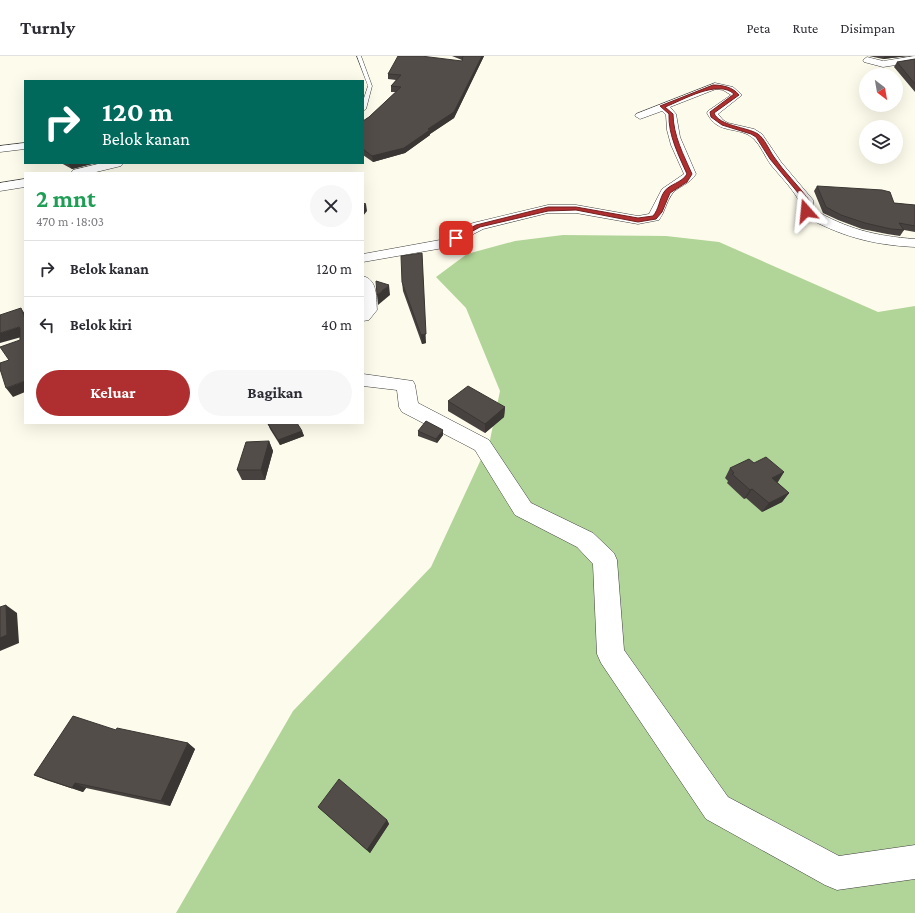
<!DOCTYPE html>
<html lang="id">
<head>
<meta charset="utf-8">
<style>
	:root { --surface:#fff; --page:#f7f7f7; --text:#2b2b33; --muted:#7c7c81; --line:#e1e1e2; --accent:#af2f30 }
	body { margin:0; font-family:"Crimson Pro",serif; background:var(--page); color:var(--text); height:100vh; display:flex; flex-direction:column; font-size:15px; white-space:nowrap }
	* { box-sizing:border-box; margin:0 }
	p { font-size:13px; color:var(--muted) }
	.icon { flex:none; width:22px; height:22px; fill:none; stroke:currentColor; stroke-width:2; stroke-linecap:round; stroke-linejoin:round }
	.map { position:relative; flex:1; overflow:hidden }
	.details { position:absolute; left:24px; top:116px; width:340px; height:252px; display:flex; flex-direction:column; background:var(--surface); border-radius:0px; box-shadow:0 4px 16px #0002 }
	.details>* { flex:none }
	.banner { position:absolute; left:24px; top:24px; width:340px; height:84px; border-radius:0px; box-shadow:0 4px 16px #0002; background:#00695c; color:#fff; overflow:hidden }
	.needle { width:26px; rotate:149deg }
	.tools { position:absolute; left:859px; top:12px; display:grid; gap:8px }
	.tools a { display:grid; place-items:center; width:44px; height:44px; border-radius:50%; background:var(--surface); box-shadow:0 4px 16px #0002; font-size:20px }
	.pin { position:absolute; display:grid; place-items:center; width:34px; height:34px; color:#fff; margin:-17px; border-radius:8px; box-shadow:0 2px 6px #0006 }
	.me { position:absolute; width:44px; margin:-22px; rotate:342deg; stroke-linejoin:round; filter:drop-shadow(0 0 3px #0008) }
	.turn { display:flex; align-items:center; gap:14px; height:84px; padding:0 12px; font-size:18px }
	.turn .icon { width:52px; height:52px; stroke-width:2.5 }
	.turn b { display:block; font-size:28px; line-height:34px }
	.round { display:grid; place-items:center; flex:none; width:42px; height:42px; border-radius:21px; background:var(--page) }
	.summary { display:flex; align-items:center; justify-content:space-between; height:68px; padding:0 12px }
	h1 { font-size:24px; font-weight:700; line-height:30px; color:#1e9e55 }
	.action { display:flex; gap:8px; margin-top:auto; padding:8px 12px }
	.action a { flex:1; height:46px; border-radius:24px; background:var(--accent); color:#fff; font-size:16px; font-weight:700; line-height:46px; text-align:center }
	.action a+a { background:var(--page); color:var(--text) }
	ul { padding:0; list-style:none }
	li { display:flex; align-items:center; gap:12px; height:56px; padding:0 12px; border-top:1px solid var(--line) }
	li div { flex:1 }
	li b { display:block; font-size:15px }
	li em { font-style:normal }
	header { display:flex; align-items:center; gap:24px; box-sizing:border-box; height:56px; padding:0 20px; background:var(--surface); border-bottom:1px solid var(--line) }
	header strong { font-size:19px }
	nav { display:flex; gap:22px; margin-inline-start:auto; font-size:14px }
	.map>svg:first-child { display:block }
</style>
</head>
<body>
<header>
<strong>Turnly</strong>
<nav><a>Peta</a><a>Rute</a><a>Disimpan</a></nav>
</header>
<div class="map">
<svg width="915" height="857" viewBox="0 0 915 857">
	<rect width="100%" height="100%" fill="#fdfbeb"/>
	<!-- forest -->
	<path fill="#b1d498" d="M563 179 666 180 719 186 878 256 915 250V857H176L293 655 431 511 490 384 500 335 466 252 436 221 467 198 515 185Z"/>
	<g fill="none" stroke-linecap="round" stroke-linejoin="round">
		<!-- lane casing -->
		<g stroke="#3e3e3e" stroke-width="1">
			<path id="lane" d="M357 0H361L372 30 366 53 363 55V45L368 30Z"/>
		</g>
		<!-- street casing -->
		<g stroke="#3e3e3e" stroke-width="1">
			<path id="street" d="M915 0V6L883 11 864 6 863 4 867 1 883 5Z
				M715 27 733 31 742 39 718 58 723 64 728 67 754 73 762 78 781 106 813 144V153C847 173 875 180 915 183V191C872 189 839 180 801 158 798 153 801 148 798 143 791 131 780 120 771 109 765 101 761 90 754 83 739 69 718 80 707 57L708 55 731 39 723 34 716 33 670 51 676 58 680 81 696 118C689 129 678 130 672 138 666 146 665 156 659 164L638 168 576 157H548L483 173 449 191 363 206V198L440 184 473 167 548 149H576L638 160 649 158 662 133 684 118 671 89 667 74 666 59 662 55 640 63 635 60 636 58Z
				M25 87V93L0 96V90Z
				M102 107H123L121 110 92 117H71L73 114Z
				M25 123V131L0 135V127Z
				M363 220C378 224 376 241 377 254L369 264 363 265Z
				M363 318 413 325 415 329 418 347 489 384 531 447 593 477 614 497 617 504 624 594 728 741 839 800 915 789V823L837 834 825 829 706 763 601 607 597 598 593 508 577 491 515 459 475 394 402 356 399 351 397 334 363 330Z"/>
		</g>
		<!-- lane -->
		<use href="#lane" fill="#fff" fill-rule="evenodd"/>
		<!-- street -->
		<use href="#street" fill="#fff" fill-rule="evenodd"/>
	</g>
	<!-- wall -->
	<path fill="#47423f" d="M452 0H484L454 62 430 78V79L405 97 373 106 363 99V65L369 61 396 36H391V30L396 24 388 23V18L462 5V4Z
		M869 0H908L883 3Z
		M915 3V36L894 11 897 6Z
		M61 107H96L72 113Z
		M817 130 894 147 915 149V176L904 174 900 180 887 178 862 173 838 164 823 157 814 135Z
		M402 226 426 287 422 288 403 235Z
		M448 345 505 351 504 361 485 377 448 355Z
		M268 368 302 375 304 380 280 389 270 373Z
		M418 375 443 379 437 387 418 380Z
		M269 385 273 395 265 424H242L237 414Z
		M754 407 784 416 777 426 789 437 782 446 762 456 746 442 744 443 727 427 728 425 725 422 730 412Z
		M116 674 188 687 195 693 170 750 86 732 83 736 46 724 34 719Z
		M318 751 387 764 389 768 370 797Z"/>
	<!-- shaded-wall -->
	<path fill="#3a3633" d="M482 0H484L454 62 430 78V79L405 97 373 106 372 100 428 73Z
		M885 0H908L883 3Z
		M68 107H96L72 113Z
		M366 148 367 155 363 160V151Z
		M422 197 426 287 422 288 421 279Z
		M389 229 390 239 378 249 377 239Z
		M21 252 25 258V263Z
		M19 271 25 280 0 287V277Z
		M25 325V336L13 341 6 332Z
		M505 351 504 361 485 377V368Z
		M443 374V379L437 387 436 383Z
		M302 375 304 380 280 389 278 384Z
		M269 385 273 395 265 424 261 414Z
		M784 416 778 426 766 432 772 422Z
		M752 433 746 442 744 443 750 434Z
		M789 437 782 446 762 456 769 447Z
		M6 549 17 557 19 587 0 595V582Z
		M188 687 195 693 170 750 161 745Z
		M75 727 86 732 83 736 72 732Z
		M387 764 389 768 370 797 367 794Z"/>
	<!-- building -->
	<path fill="#534d49" stroke="#3a3633" d="M398 0H421L462 5 463 0H482L454 56 428 73 430 74 404 92 372 100 363 93V65L369 61 401 31 391 30 401 19 388 18Z
		M915 3V28L897 6Z
		M817 130 882 134 890 136 894 147 915 149V170L899 167 904 174 891 173 865 167 841 159 826 151Z
		M363 147 366 148 363 151Z
		M422 197 426 278 421 279 402 226 401 200Z
		M376 225 389 229 377 239Z
		M21 252 25 263V325L6 332 0 313V307L9 304 0 291 20 284V272L19 271 0 277V259Z
		M468 330 505 351 485 368 448 345Z
		M426 365 443 374 436 383 418 375Z
		M270 367H297L302 375 278 384 268 368Z
		M269 385 261 414H237L246 386Z
		M766 401 784 416 772 422 789 437 769 447 752 433 750 434 732 418 734 417 730 412 749 403 754 407Z
		M6 549 7 579 0 582V551Z
		M73 660 116 674 117 672 188 687 161 745 75 727 72 732 34 719Z
		M339 723 387 764 367 794 318 751Z"/>
	<!-- route -->
	<path fill="#af2f30" stroke="#721f1f" d="M713 29C722 29 733 31 739 39L714 57C719 70 747 71 758 78 765 83 769 94 774 101 784 116 798 129 809 144L808 156H804V144L770 103 756 81 751 78 722 69 711 61 710 56 734 38C718 23 683 44 665 51L673 58C673 79 684 100 692 118L687 126 670 137 662 156 656 163 638 166 576 154 548 155 480 171 458 183 453 182 476 169 548 151H576L638 162 653 160C659 153 659 144 664 136 669 128 682 127 687 118 679 100 668 79 669 58L660 50Z"/>
</svg>
<div class="tools">
<a><svg class="needle" viewBox="-14 -14 28 28"><path d="M0-13l5 13h-10z" fill="#e53935"/><path d="M0 13l5-13h-10z" fill="#7c7c81"/></svg></a>
<a><svg class="icon" aria-label="layers" viewBox="0 0 24 24"><path d="M12 4l9 5-9 5-9-5zM3 14l9 5 9-5"/></svg></a>
</div>
<div class="pin" style="left:456px;top:182px;background:#d93025"><svg class="icon" aria-label="arrive" viewBox="0 0 24 24"><path d="M6 21V4h12l-3 4 3 4H6"/></svg></div>
<svg class="me" style="left:806px;top:155px" viewBox="-20 -20 40 40"><path d="M0-17L14 15 0 8-14 15z" fill="#af2f30" stroke="#fff" stroke-width="4"/></svg>
<div class="banner">
<div class="turn"><svg class="icon" aria-label="right" viewBox="0 0 24 24"><path d="M7 20v-9h11M14 6l5 5-5 5"/></svg><div><b>120 m</b>Belok kanan</div></div>
</div>
<section class="details">
<div class="summary"><div><h1>2 mnt</h1><p>470 m · 18:03</p></div><a class="round"><svg class="icon" aria-label="close" viewBox="0 0 24 24"><path d="M6 6l12 12M18 6L6 18"/></svg></a></div>
<ul>
<li><svg class="icon" aria-label="right" viewBox="0 0 24 24"><path d="M7 20v-9h11M14 6l5 5-5 5"/></svg><div><b>Belok kanan</b></div><em>120 m</em></li>
<li><svg class="icon" aria-label="left" viewBox="0 0 24 24"><path d="M17 20v-9H6M10 6l-5 5 5 5"/></svg><div><b>Belok kiri</b></div><em>40 m</em></li>
</ul>
<div class="action"><a>Keluar</a><a>Bagikan</a></div>
</section>
</div>
</body>
</html>
